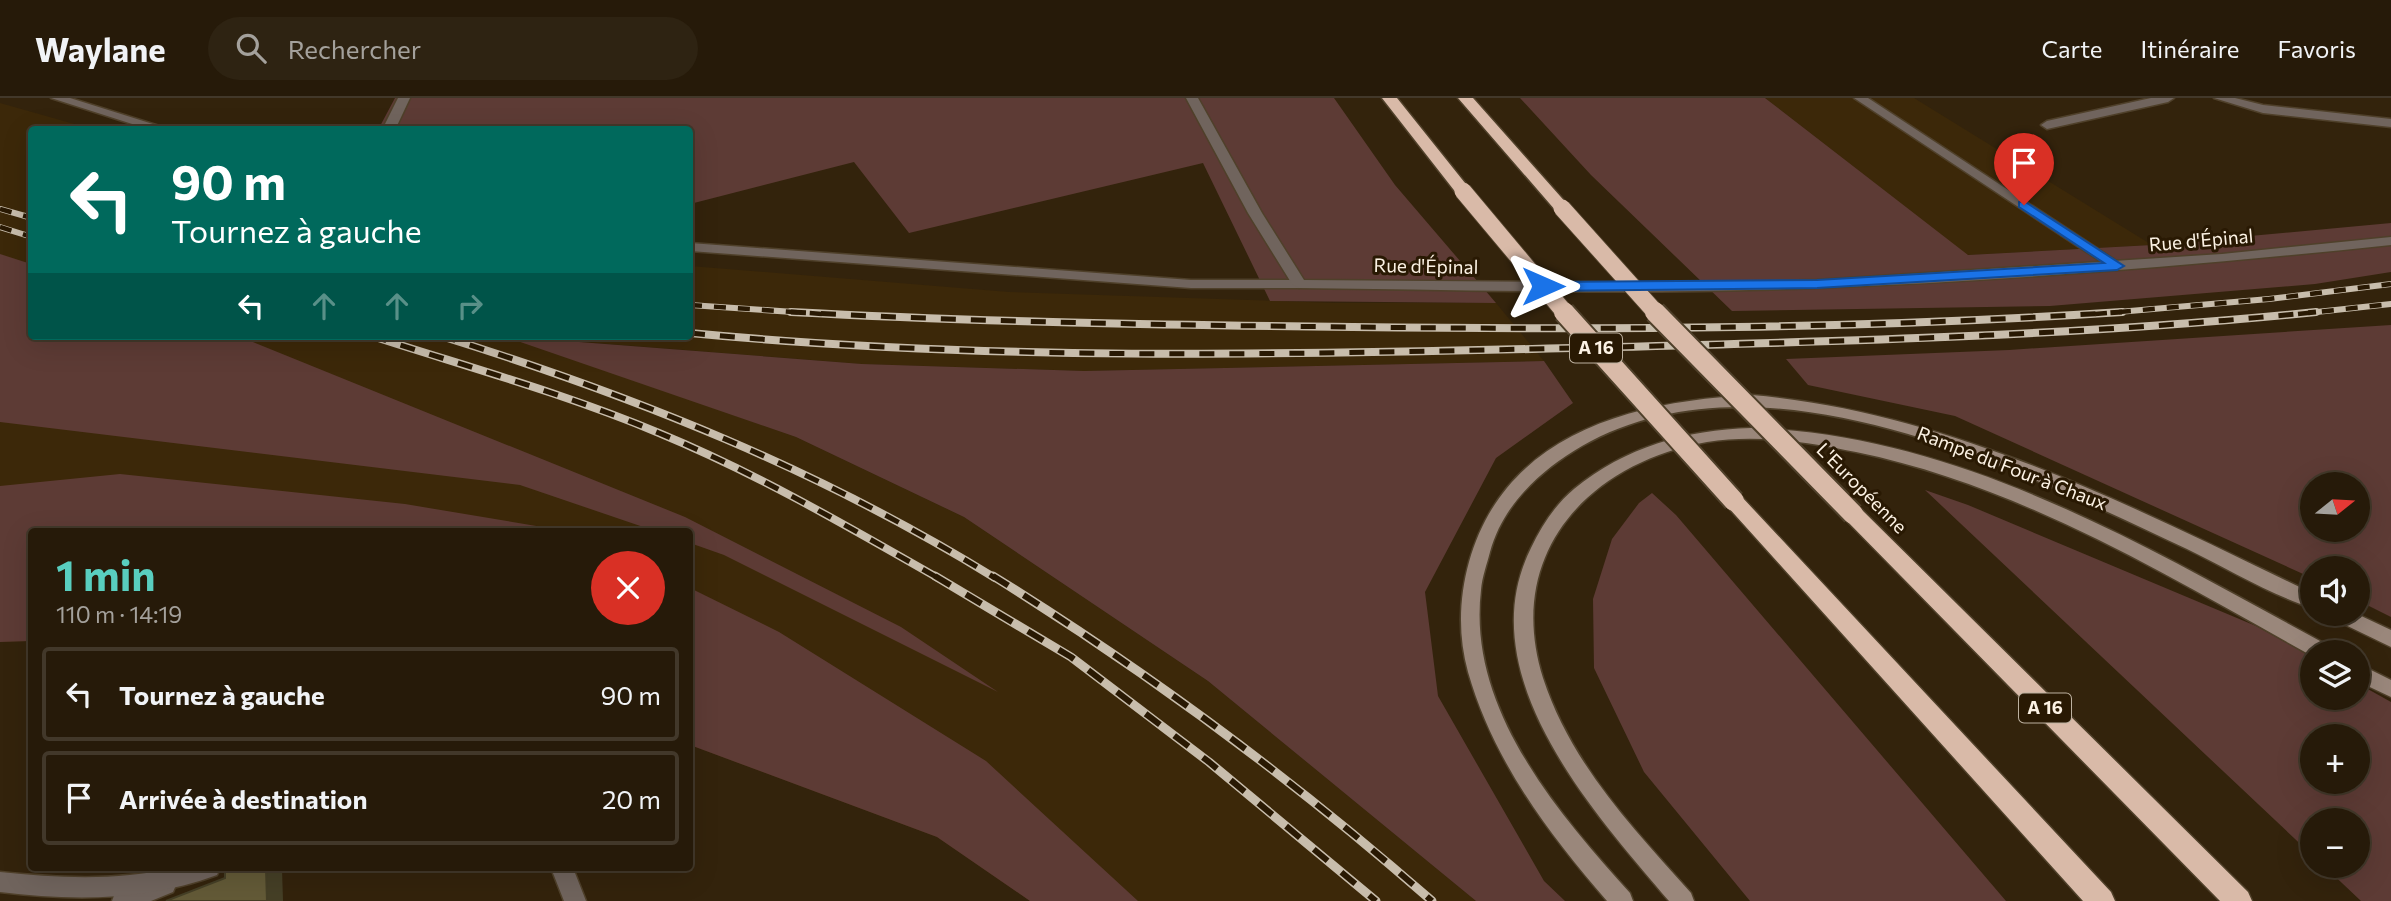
<!DOCTYPE html>
<html lang="fr">
<head>
<meta charset="utf-8">
<style>
	:root { --surface:#261a09; --page:#2e2312; --text:#f1f3f6; --muted:#a4a19c; --line:#42382a; --accent:#59cebf }
	body { margin:0; font-family:Commissioner,sans-serif; background:var(--page); color:var(--text); height:100vh; display:flex; flex-direction:column; font-size:26px; white-space:nowrap }
	* { box-sizing:border-box; margin:0 }
	p { font-size:23px; color:var(--muted) }
	.icon { flex:none; width:38px; height:38px; fill:none; stroke:currentColor; stroke-width:2; stroke-linecap:round; stroke-linejoin:round }
	.map { position:relative; flex:1; overflow:hidden }
	.side { position:absolute; left:28px; top:430px; width:665px; height:343px; display:flex; flex-direction:column; background:var(--surface); border-radius:7px; box-shadow:0 7px 28px #0002,0 0 0 2px var(--line) }
	.side>* { flex:none }
	.banner { position:absolute; left:28px; top:28px; width:665px; height:214px; border-radius:7px; box-shadow:0 7px 28px #0002,0 0 0 2px var(--line); background:#00695c; color:#fff; overflow:hidden }
	.needle { width:46px; rotate:72deg }
	.buttons { position:absolute; left:2300px; top:374px; display:grid; gap:14px }
	.buttons a { display:grid; place-items:center; width:70px; height:70px; border-radius:50%; background:var(--surface); box-shadow:0 7px 28px #0002,0 0 0 2px var(--line); font-size:35px }
	.pin { position:absolute; display:grid; place-items:center; width:60px; height:60px; color:#fff; margin:-72px -30px; border-radius:50% 50% 50% 0; rotate:-45deg; box-shadow:0 0 7px #0007 }
	.pin .icon { rotate:45deg }
	.me { position:absolute; width:77px; margin:-38px; rotate:90deg; stroke-linejoin:round; filter:drop-shadow(0 0 5px #0008) }
	.turn { display:flex; align-items:center; gap:24px; height:147px; padding:0 28px; font-size:32px }
	.turn .icon { width:91px; height:91px; stroke-width:2.5 }
	.turn b { display:block; font-size:49px; line-height:60px }
	.lanes { display:flex; align-items:center; height:66px; padding:0 28px; background:#0003; justify-content:center; gap:35px; direction:ltr }
	.lanes .off { opacity:.35 }
	.round { display:grid; place-items:center; flex:none; width:74px; height:74px; border-radius:37px; background:var(--page) }
	.headline { display:flex; align-items:center; justify-content:space-between; height:119px; padding:0 28px }
	h1 { font-size:42px; font-weight:700; line-height:52px; color:var(--accent) }
	ul { padding:0; list-style:none }
	li { display:flex; align-items:center; gap:21px; height:94px; margin:0 14px 10px; padding:0 14px; border:4px solid var(--line); border-radius:7px }
	li div { flex:1 }
	li b { display:block; font-size:26px }
	li em { font-style:normal }
	header { display:flex; align-items:center; gap:42px; box-sizing:border-box; height:98px; padding:0 35px; background:var(--surface); border-bottom:2px solid var(--line) }
	header strong { font-size:33px }
	nav { display:flex; gap:38px; margin-inline-start:auto; font-size:24px }
	.search { width:490px; height:63px; background:var(--page); display:flex; align-items:center; gap:18px; box-sizing:border-box; padding:0 24px; border-radius:38px; color:var(--muted); font-size:26px }
	.map>svg:first-child { display:block }
</style>
</head>
<body>
<header>
<strong>Waylane</strong>
<div class="search"><svg class="icon" aria-label="search" viewBox="0 0 24 24"><circle cx="10" cy="10" r="6"/><path d="M15 15l6 6"/></svg>Rechercher</div>
<nav><a>Carte</a><a>Itinéraire</a><a>Favoris</a></nav>
</header>
<div class="map">
<svg width="2391" height="803" viewBox="0 0 2391 803">
	<rect width="100%" height="100%" fill="#33230c"/>
	<!-- built -->
	<path fill="#3c2809" d="M1765 0H1914L2152 147 1967 157Z
		M0 5 92 31 32 32V238H690V168L1009 194 1335 205H1496L1544 263 1084 273 862 266 507 238 796 339 964 419 1208 583 1476 803H1030L937 739 690 647V434H32L31 543 0 544Z"/>
	<!-- green -->
	<path fill="#5d3b35" fill-rule="evenodd" d="M395 0H1334L1395 87 1496 205 1270 203 1203 65 909 135 854 64 690 106V32H378Z
		M1520 0H1765L1968 157 2152 147 2391 125V174L2315 186 2050 208 1732 213 1591 77Z
		M0 156 31 166 32 238H238L685 419 901 529 998 594 724 457 690 445V434H658L520 387 0 324Z
		M2391 227V519L2357 502V471H2312V480L1955 318 1808 287 1786 261 2009 252ZM2312 387H2357V432H2312Z
		M503 238 862 266 1084 273 1544 263 1573 305 1496 360 1425 494 1438 598 1544 783 1565 803H1476L1208 583 964 419 796 339Z
		M120 376 405 406 572 434H32L31 543 0 544V388Z
		M1925 392 1968 407 2256 528 2312 559V600H2357V585L2391 604V803H2361L2324 768H2357V723H2312V757ZM2312 639H2357V684H2312Z
		M1652 395 1676 417 2006 803H1750L1644 674 1594 570 1593 501 1612 441 1639 405Z
		M690 490 779 534 986 663 1138 803H1030L937 739 690 647Z"/>
	<g fill="none" stroke-linecap="round" stroke-linejoin="round">
		<!-- service casing -->
		<g stroke="#4f402a" stroke-width="3">
			<path id="service" d="M51 0H70L172 32H151Z
				M1854 0H1868L2124 168 2117 172 2112 171Z
				M2151 0H2174L2168 4 2047 31 2041 27 2047 23Z
				M2214 0H2235L2263 7 2391 21V29L2263 15Z
				M690 145 1191 182H1299L1306 186 1299 190H1191L690 153Z"/>
		</g>
		<!-- minor casing -->
		<g stroke="#4f402a" stroke-width="3">
			<path id="minor" d="M398 0H410L395 32H382Z
				M1186 0H1198L1262 115 1304 182 1701 185 1817 182 2222 156 2391 139V147C2200 167 2008 183 1816 190 1644 197 1471 192 1299 190L1292 186 1248 115Z
				M165 777 173 780 176 787 173 794 151 803H112L115 795Z"/>
		</g>
		<!-- tertiary casing -->
		<g stroke="#4f402a" stroke-width="3">
			<path id="tertiary" d="M174 770H220L217 777C146 803 74 803 0 794V774C58 780 117 783 174 770Z
				M551 770H573L586 803H564Z"/>
		</g>
		<!-- secondary casing -->
		<g stroke="#4f402a" stroke-width="3">
			<path id="secondary" d="M1752 297C1951 314 2135 410 2312 495V510C2271 497 2226 470 2187 451 2018 372 1764 244 1582 348 1541 372 1503 406 1490 454 1487 466 1482 479 1481 492 1467 610 1557 714 1630 795L1633 803H1607C1548 735 1493 662 1468 574 1458 538 1459 500 1469 464 1505 335 1633 303 1752 297Z
				M1751 330C1962 336 2150 451 2331 549L2334 555H2312V558C2167 477 2021 388 1856 354 1808 344 1756 336 1707 344 1588 365 1504 456 1543 580 1571 666 1633 730 1691 795L1694 803H1669C1593 714 1468 576 1531 450 1542 427 1555 407 1574 391 1625 349 1686 332 1751 330Z
				M2331 516H2357L2391 532V549L2333 521Z
				M2357 565 2391 582V599L2357 583Z"/>
		</g>
		<!-- motorway casing -->
		<g stroke="#4f402a" stroke-width="3">
			<path id="motorway" d="M1382 0H1397L1469 90 1471 93 1469 96H1457Z
				M1458 0H1473L1568 107 1570 110 1568 113H1556Z
				M1734 395 1741 398 2111 794 2115 803H2083L1727 408 1723 403 1727 398Z
				M1853 408 1861 411 2248 794 2252 803H2220L1845 421 1842 416 1845 411Z"/>
		</g>
		<!-- service -->
		<use href="#service" fill="#70645d" fill-rule="evenodd"/>
		<!-- minor -->
		<use href="#minor" fill="#70645d" fill-rule="evenodd"/>
		<!-- tertiary -->
		<use href="#tertiary" fill="#70645d" fill-rule="evenodd"/>
		<!-- secondary -->
		<use href="#secondary" fill="#9a877b" fill-rule="evenodd"/>
		<!-- motorway -->
		<use href="#motorway" fill="#d9baa8" fill-rule="evenodd"/>
		<!-- rail-far2 casing -->
		<g stroke="#c8bdac" stroke-width="6">
			<path id="rail-far2" d="M0 111 32 120
				M0 129 32 139
				M690 207 823 216
				M2095 216 2269 201 2391 186
				M2298 216 2391 206"/>
		</g>
		<!-- rail-far1 casing -->
		<g stroke="#c8bdac" stroke-width="8">
			<path id="rail-far1" d="M791 214C978 224 1165 227 1353 229 1609 232 1865 231 2122 214
				M690 235C983 263 1279 257 1573 250 1820 244 2069 239 2316 214
				M372 238C468 269 566 296 659 335 756 375 847 428 938 480
				M441 238C635 298 822 373 995 480"/>
		</g>
		<!-- rail casing -->
		<g stroke="#c8bdac" stroke-width="9">
			<path id="rail" d="M935 478 1071 559 1209 664 1376 803
				M993 478C1148 574 1295 683 1432 803"/>
		</g>
		<!-- rail-far2 -->
		<use href="#rail-far2" stroke="#291903" stroke-width="4.5" stroke-dasharray="12" stroke-linecap="butt"/>
		<!-- rail-far1 -->
		<use href="#rail-far1" stroke="#291903" stroke-width="5" stroke-dasharray="15" stroke-linecap="butt"/>
		<!-- rail -->
		<use href="#rail" stroke="#291903" stroke-width="6" stroke-dasharray="18" stroke-linecap="butt"/>
		<!-- motorway-bridge-far1 casing -->
		<g stroke="#4f402a" stroke-width="19" stroke-linecap="butt">
			<path id="motorway-bridge-far1" d="M1463 93 1566 216
				M1562 110 1657 216"/>
		</g>
		<!-- motorway-bridge casing -->
		<g stroke="#4f402a" stroke-width="24" stroke-linecap="butt">
			<path id="motorway-bridge" d="M1564 214 1734 403
				M1655 214 1853 416"/>
		</g>
		<!-- motorway-bridge-far1 -->
		<use href="#motorway-bridge-far1" stroke="#d9baa8" stroke-width="17"/>
		<!-- motorway-bridge -->
		<use href="#motorway-bridge" stroke="#d9baa8" stroke-width="20"/>
	</g>
	<!-- shaded-wall -->
	<path fill="#453f26" d="M266 770H282L283 803H267Z"/>
	<!-- building -->
	<path fill="#635a37" stroke="#453f26" stroke-width="2" d="M225 770H266L267 803H166L225 780Z"/>
	<!-- route -->
	<path fill="#1a73e8" stroke="#114b97" stroke-width="2" d="M2024 103 2124 168 2117 172 1817 190 1543 193 1537 188 1543 184 1817 182 2104 165 2019 109V104Z"/>
	<g text-anchor="middle" stroke-width="6" stroke-linejoin="round" paint-order="stroke">
		<!-- shield labels -->
		<g fill="#291903" stroke="#bdb1a0" stroke-width="2">
			<rect x="1570" y="235.5" width="52" height="29" rx="5"/>
			<rect x="2019" y="595.5" width="52" height="29" rx="5"/>
		</g>
		<g font-size="18" font-weight="bold" fill="#fcf2e4">
			<text x="1596" y="256">A 16</text>
			<text x="2045" y="616">A 16</text>
		</g>
		<!-- street labels -->
		<g font-size="19" fill="#fcf2e4" stroke="#291903">
			<text transform="translate(2201 142) rotate(-5)" y="7">Rue d'Épinal</text>
			<text transform="translate(1426 168) rotate(1)" y="7">Rue d'Épinal</text>
			<text transform="translate(2012 370) rotate(21)" y="7">Rampe du Four à Chaux</text>
			<text transform="translate(1862 390) rotate(45)" y="7">L'Européenne</text>
		</g>
	</g>
</svg>
<div class="buttons">
<a><svg class="needle" viewBox="-14 -14 28 28"><path d="M0-13l5 13h-10z" fill="#e53935"/><path d="M0 13l5-13h-10z" fill="#a4a19c"/></svg></a>
<a><svg class="icon" aria-label="sound" viewBox="0 0 24 24"><path d="M4 9h4l5-4v14l-5-4H4zM17 9q2 3 0 6"/></svg></a>
<a><svg class="icon" aria-label="layers" viewBox="0 0 24 24"><path d="M12 4l9 5-9 5-9-5zM3 14l9 5 9-5"/></svg></a>
<a>+</a>
<a>−</a>
</div>
<div class="pin" style="left:2024px;top:107px;background:#d93025"><svg class="icon" aria-label="arrive" viewBox="0 0 24 24"><path d="M6 21V4h12l-3 4 3 4H6"/></svg></div>
<svg class="me" style="left:1543px;top:188px" viewBox="-20 -20 40 40"><path d="M0-17L14 15 0 8-14 15z" fill="#1a73e8" stroke="#fff" stroke-width="4"/></svg>
<div class="banner">
<div class="turn"><svg class="icon" aria-label="left" viewBox="0 0 24 24"><path d="M17 20v-9H6M10 6l-5 5 5 5"/></svg><div><b>90 m</b>Tournez à gauche</div></div>
<div class="lanes"><svg class="icon" aria-label="left" viewBox="0 0 24 24"><path d="M17 20v-9H6M10 6l-5 5 5 5"/></svg><svg class="icon off" aria-label="ahead" viewBox="0 0 24 24"><path d="M12 20V5M6 11l6-6 6 6"/></svg><svg class="icon off" aria-label="ahead" viewBox="0 0 24 24"><path d="M12 20V5M6 11l6-6 6 6"/></svg><svg class="icon off" aria-label="right" viewBox="0 0 24 24"><path d="M7 20v-9h11M14 6l5 5-5 5"/></svg></div>
</div>
<section class="side">
<div class="headline"><div><h1>1 min</h1><p>110 m · 14:19</p></div><a class="round" style="background:#d93025;color:#fff"><svg class="icon" aria-label="close" viewBox="0 0 24 24"><path d="M6 6l12 12M18 6L6 18"/></svg></a></div>
<ul>
<li><svg class="icon" aria-label="left" viewBox="0 0 24 24"><path d="M17 20v-9H6M10 6l-5 5 5 5"/></svg><div><b>Tournez à gauche</b></div><em>90 m</em></li>
<li><svg class="icon" aria-label="arrive" viewBox="0 0 24 24"><path d="M6 21V4h12l-3 4 3 4H6"/></svg><div><b>Arrivée à destination</b></div><em>20 m</em></li>
</ul>
</section>
</div>
</body>
</html>
